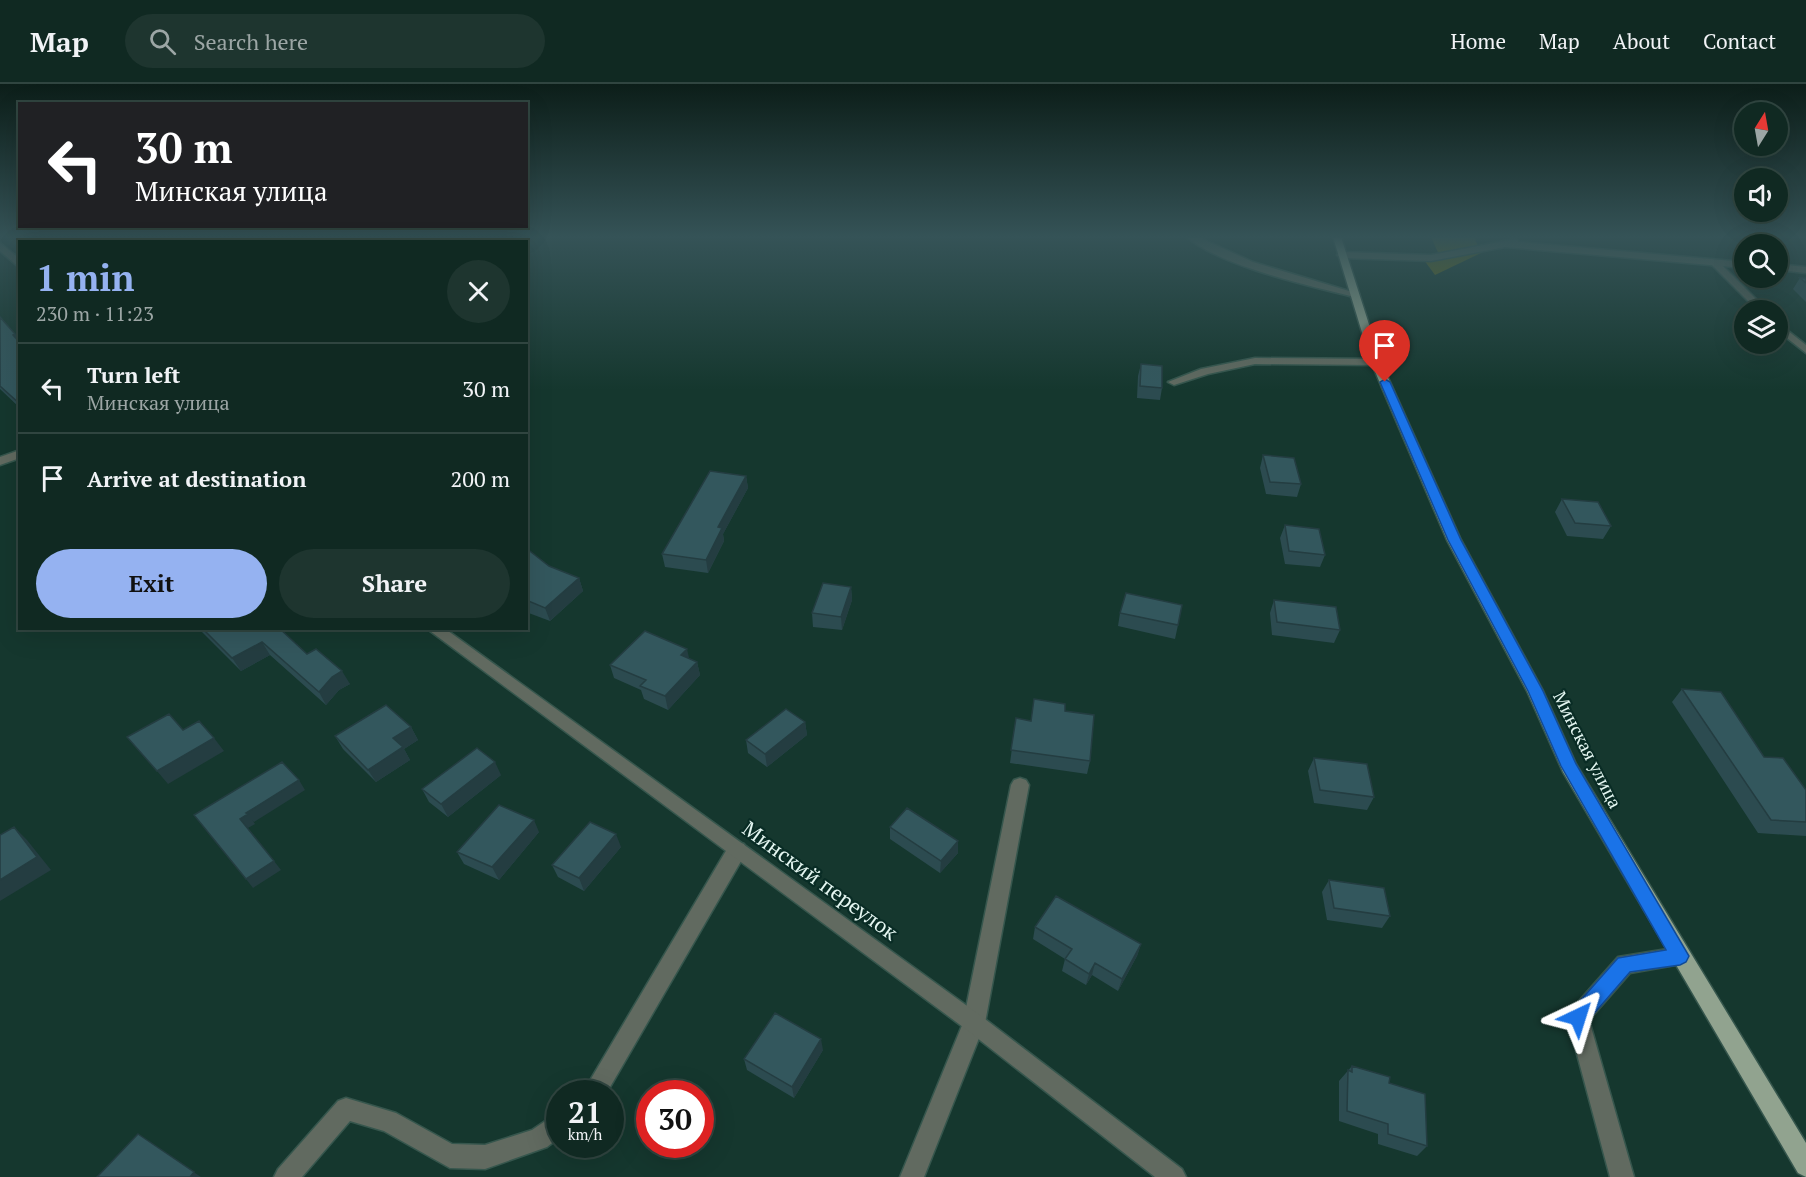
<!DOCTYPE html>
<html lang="en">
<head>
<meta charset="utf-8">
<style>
	:root { --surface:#102922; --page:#1e352f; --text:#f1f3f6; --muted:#9ca6a5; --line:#304540; --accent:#95b2f1 }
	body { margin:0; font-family:"PT Serif",serif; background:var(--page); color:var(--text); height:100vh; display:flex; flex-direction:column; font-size:22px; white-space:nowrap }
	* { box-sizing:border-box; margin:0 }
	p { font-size:20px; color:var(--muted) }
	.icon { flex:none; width:33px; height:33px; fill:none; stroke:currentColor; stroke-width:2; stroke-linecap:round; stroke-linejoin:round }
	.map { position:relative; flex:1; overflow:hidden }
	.drawer { position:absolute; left:18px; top:156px; width:510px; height:390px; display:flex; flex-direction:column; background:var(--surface); border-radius:0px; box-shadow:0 6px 24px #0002,0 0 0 2px var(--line) }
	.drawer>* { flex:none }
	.hud { position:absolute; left:18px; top:18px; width:510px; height:126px; border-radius:0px; box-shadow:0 6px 24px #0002,0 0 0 2px var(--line); background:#202124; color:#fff; overflow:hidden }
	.needle { width:39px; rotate:11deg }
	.controls { position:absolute; left:1734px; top:18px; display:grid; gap:12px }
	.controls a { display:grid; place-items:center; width:54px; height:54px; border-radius:50%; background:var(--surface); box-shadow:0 6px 24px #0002,0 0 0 2px var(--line); font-size:30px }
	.speed { position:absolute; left:546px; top:996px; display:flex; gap:12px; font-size:30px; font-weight:700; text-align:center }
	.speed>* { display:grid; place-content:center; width:78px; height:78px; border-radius:50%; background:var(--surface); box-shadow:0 6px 24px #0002,0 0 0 2px var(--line); line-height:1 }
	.speed small { font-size:15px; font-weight:400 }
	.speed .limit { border:9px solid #d22; background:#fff; color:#111 }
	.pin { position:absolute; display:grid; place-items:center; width:51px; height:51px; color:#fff; margin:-62px -26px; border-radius:50% 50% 50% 0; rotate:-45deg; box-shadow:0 0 6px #0007 }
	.pin .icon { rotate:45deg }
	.me { position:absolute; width:66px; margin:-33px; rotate:41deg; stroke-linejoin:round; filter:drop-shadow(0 0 4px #0008) }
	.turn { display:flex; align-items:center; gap:21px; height:126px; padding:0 18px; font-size:27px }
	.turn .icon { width:78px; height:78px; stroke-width:2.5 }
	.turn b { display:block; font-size:42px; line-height:51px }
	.round { display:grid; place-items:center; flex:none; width:63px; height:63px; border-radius:32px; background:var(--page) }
	.headline { display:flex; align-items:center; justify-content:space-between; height:102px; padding:0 18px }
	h1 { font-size:36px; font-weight:700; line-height:45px; color:var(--accent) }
	.cta { display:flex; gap:12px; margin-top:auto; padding:12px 18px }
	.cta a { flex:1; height:69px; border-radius:36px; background:var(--accent); color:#111; font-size:24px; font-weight:700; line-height:69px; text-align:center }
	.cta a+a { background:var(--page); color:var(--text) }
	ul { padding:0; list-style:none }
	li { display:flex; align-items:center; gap:18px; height:90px; padding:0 18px; border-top:2px solid var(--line) }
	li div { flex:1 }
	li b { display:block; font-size:22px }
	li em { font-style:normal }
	header { display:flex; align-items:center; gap:36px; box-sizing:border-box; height:84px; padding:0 30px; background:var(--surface); border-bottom:2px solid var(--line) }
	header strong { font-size:28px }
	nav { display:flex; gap:33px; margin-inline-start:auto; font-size:21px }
	.search { width:420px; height:54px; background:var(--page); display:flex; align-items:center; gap:15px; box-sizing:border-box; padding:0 21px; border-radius:33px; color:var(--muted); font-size:22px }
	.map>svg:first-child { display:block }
</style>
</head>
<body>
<header>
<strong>Map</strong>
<div class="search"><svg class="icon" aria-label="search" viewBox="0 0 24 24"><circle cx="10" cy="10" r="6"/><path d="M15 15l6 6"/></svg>Search here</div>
<nav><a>Home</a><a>Map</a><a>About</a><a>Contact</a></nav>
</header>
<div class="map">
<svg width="1806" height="1093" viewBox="0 0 1806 1093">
	<rect width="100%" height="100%" fill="#15372e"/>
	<!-- forest -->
	<path fill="#6f6b0c" d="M1431 153H1474L1481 169 1435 191 1424 176 1441 175Z"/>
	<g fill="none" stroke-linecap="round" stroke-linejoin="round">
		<!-- lane casing -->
		<g stroke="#36564d" stroke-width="3">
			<path id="lane" d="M1187 153H1198L1253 178 1359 210 1354 213C1310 202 1220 182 1187 153Z
				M1711 176H1717L1767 226H1757L1711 180Z
				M1778 239 1806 261V269L1778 247Z
				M1255 274 1376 275 1381 278 1376 281 1255 280 1208 290 1174 301 1168 298 1201 285Z
				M1020 694 1026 696 1029 701 985 939 924 1093H900L963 939 1011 701 1014 696Z
				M737 758 744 760 746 766 744 772 606 1010H582L730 760Z
				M346 1014 396 1029 452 1060 485 1061 532 1046 560 1027V1053L547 1063 485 1085 450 1084 384 1047 350 1037 302 1093H274L278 1085 338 1017Z"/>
		</g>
		<!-- street casing -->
		<g stroke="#36564d" stroke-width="3">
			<path id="street" d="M1515 155 1519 158 1744 178V184L1505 163 1431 177 1342 174 1337 171 1342 168 1431 171Z
				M0 159 20 175V184L0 167Z
				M1778 180 1806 183V189L1778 186Z
				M20 366V374L0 381V373Z
				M426 544H444L981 932 1182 1085 1186 1093H1155L967 946Z
				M1680 863 1687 865 1690 872 1687 879 1630 889 1589 936 1634 1093H1610L1567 933 1571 926 1618 873Z"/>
		</g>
		<!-- primary casing -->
		<g stroke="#36564d" stroke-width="3">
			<path id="primary" d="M1333 153H1341L1381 278 1461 456 1543 607 1576 680 1806 1059V1093L1798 1089 1563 688 1527 607 1447 456 1371 278Z"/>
		</g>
		<!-- lane -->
		<use href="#lane" fill="#616a60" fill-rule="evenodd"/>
		<!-- street -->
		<use href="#street" fill="#616a60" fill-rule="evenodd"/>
		<!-- primary -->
		<use href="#primary" fill="#91a38f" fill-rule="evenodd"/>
	</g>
	<!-- wall -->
	<path fill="#2c4b50" d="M1800 194H1806V218L1793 205Z
		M0 234 20 256V324L0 305Z
		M1141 280 1162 304 1160 316 1137 314 1138 292Z
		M1263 371 1301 400 1297 413 1266 410 1260 384Z
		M746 392 748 404 723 450 724 457 708 489 665 483 662 470Z
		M1562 415 1611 442 1603 455 1567 452 1555 428Z
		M1285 441 1325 471 1320 483 1285 480 1280 454Z
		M526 464 549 482 579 494 583 507 550 537 526 528Z
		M851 503 852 516 842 546 813 543 812 529Z
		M1274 516 1340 546 1334 559 1272 551 1270 529Z
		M1120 529 1178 541 1175 555 1118 542Z
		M198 544H279L307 570 350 600 339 606 326 621 270 571 241 587Z
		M689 575 697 578 700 591 668 626 644 615 641 606 614 594 610 581Z
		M1682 605 1764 673 1806 706V752L1758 749 1672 618Z
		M1065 627 1090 677 1087 690 1010 679 1016 634 1031 637Z
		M805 638 807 651 767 683 748 669 746 656Z
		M411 643 418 656 404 665 410 676 376 698 343 665 335 652Z
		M1314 674 1374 713 1367 726 1314 719 1308 687Z
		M501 691 448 733 429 718 422 705Z
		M890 743 958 769 940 789 890 755Z
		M539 748 499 796 464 780 457 768Z
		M621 763 584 807 558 793 552 781Z
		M1329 796 1390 832 1382 844 1327 836 1322 808Z
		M1035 843 1141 860 1137 872 1118 907 1092 891 1086 901 1062 887 1065 875 1033 855Z
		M823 966 794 1014 747 986 744 975Z
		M1352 982 1389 999 1427 1062 1417 1072 1378 1060V1050L1339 1037V997Z"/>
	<!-- shaded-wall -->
	<path fill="#243d41" d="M15 250 20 256V261L13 251Z
		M746 392 748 404 723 450 724 457 708 489 706 476 718 443Z
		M579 494 583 507 550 537 545 524Z
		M851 503 852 516 842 546 841 533Z
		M262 558 270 571 241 587 232 574Z
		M687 565 690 578 681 571Z
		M697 578 700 591 668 626 665 612Z
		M342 587 350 600 339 606 326 621 319 608 332 593Z
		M805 638 807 651 767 683 765 670Z
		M411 643 418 656 404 665 410 676 376 698 368 686 393 654Z
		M214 654 224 667 168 700 157 687Z
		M495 678 501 691 448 733 441 720Z
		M299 696 305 706 254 738 246 729Z
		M248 730 255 740 248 744 240 735Z
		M534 736 539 748 499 796 492 783Z
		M14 743 27 756 51 786 0 817V796Z
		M616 750 621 763 584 807 579 794Z
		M958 757V769L940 789 941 777Z
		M274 777 281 786 253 804 246 795Z
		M1141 860 1137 872 1118 907 1122 895Z
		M1095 879 1092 891 1086 901 1089 890Z
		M821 955 823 966 794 1014 792 1003Z
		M138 1050 201 1093H190Z"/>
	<!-- building -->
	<path fill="#33575d" stroke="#243d41" stroke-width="1.5" d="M1800 194H1806V199Z
		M0 233 15 250 13 251 20 259V320L0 302Z
		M1141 280 1162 282V304L1140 302Z
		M1263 371 1294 374 1301 400 1270 398Z
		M710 387 746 392 718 443 722 444 706 476 662 470Z
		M1562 415 1598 418 1611 442 1575 439Z
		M1285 441 1319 445 1325 471 1289 467Z
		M526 464 549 482 579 494 545 524 526 516Z
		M823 499 851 503 841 533 812 529Z
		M1126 509 1182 521 1178 541 1120 529Z
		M1274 516 1336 523 1340 546 1277 538Z
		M202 544H279L307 570 316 565 342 587 332 593 319 608 262 558 232 574Z
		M645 547 687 565 681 571 697 578 665 612 640 602 646 596 610 581Z
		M1682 605 1721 608 1764 673 1783 674 1806 706V738L1771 736Z
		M1034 615 1065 620V627L1094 631 1090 677 1011 666 1016 634 1031 637Z
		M386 621 411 643 393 654 403 663 368 686 335 652Z
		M786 625 805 638 765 670 746 656Z
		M169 630 183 646 199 637 214 654 157 687 127 653Z
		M477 664 495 678 441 720 422 705Z
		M1314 674 1367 680 1374 713 1320 706Z
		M282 678 299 696 246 729 248 730 240 735 274 777 246 795 194 731Z
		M499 721 534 736 492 783 457 768Z
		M907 724 958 757 941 777 890 743Z
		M590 738 616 750 579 794 552 781Z
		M14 743 37 773 0 796V751Z
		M1329 796 1384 804 1390 832 1334 824Z
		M1056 812 1141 860 1122 895 1095 879 1089 890 1065 875 1072 865 1035 843Z
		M775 929 821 955 792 1003 744 975Z
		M1352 982 1390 993 1389 999 1425 1010 1427 1062 1388 1050V1040L1347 1027 1348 986 1352 988Z
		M138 1050 194 1088 190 1093H97Z"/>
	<!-- sky -->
	<linearGradient id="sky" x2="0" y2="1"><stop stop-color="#0c1e19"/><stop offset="0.5" stop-color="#355357"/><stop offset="1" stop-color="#355357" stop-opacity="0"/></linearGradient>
	<rect width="1806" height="306" fill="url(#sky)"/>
	<!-- route -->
	<path fill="#1a73e8" stroke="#114b97" stroke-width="1.5" d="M1385 295 1390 298 1461 456 1543 607 1576 680 1689 872 1686 878 1680 881 1630 888 1585 940 1578 942 1572 940 1569 933 1572 926 1618 874 1666 866 1561 682 1528 607 1448 456 1380 298Z"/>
	<g text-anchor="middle" stroke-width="4.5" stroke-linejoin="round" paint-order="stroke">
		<!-- street labels -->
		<g font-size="18" fill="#e4f6f1" stroke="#092c25">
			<text transform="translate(1587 666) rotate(63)" y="6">Минская улица</text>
		</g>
		<!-- near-street labels -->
		<g font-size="21" fill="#e4f6f1" stroke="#092c25">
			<text transform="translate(820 797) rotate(36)" y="7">Минский переулок</text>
		</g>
	</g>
</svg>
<div class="controls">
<a><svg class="needle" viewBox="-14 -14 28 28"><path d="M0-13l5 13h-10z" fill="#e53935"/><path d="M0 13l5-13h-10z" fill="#9ca6a5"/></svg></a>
<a><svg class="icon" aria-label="sound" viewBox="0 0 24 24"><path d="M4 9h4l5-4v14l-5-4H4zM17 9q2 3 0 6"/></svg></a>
<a><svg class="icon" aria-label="search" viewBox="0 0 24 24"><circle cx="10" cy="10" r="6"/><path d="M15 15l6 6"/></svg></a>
<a><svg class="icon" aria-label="layers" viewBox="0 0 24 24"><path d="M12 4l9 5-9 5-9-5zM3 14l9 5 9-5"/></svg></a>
</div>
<div class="speed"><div>21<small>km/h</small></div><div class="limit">30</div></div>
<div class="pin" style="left:1385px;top:298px;background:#d93025"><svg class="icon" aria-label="arrive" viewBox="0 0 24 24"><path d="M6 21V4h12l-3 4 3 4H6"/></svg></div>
<svg class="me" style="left:1578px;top:933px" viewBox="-20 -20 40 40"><path d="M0-17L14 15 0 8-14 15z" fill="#1a73e8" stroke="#fff" stroke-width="4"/></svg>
<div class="hud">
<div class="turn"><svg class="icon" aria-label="left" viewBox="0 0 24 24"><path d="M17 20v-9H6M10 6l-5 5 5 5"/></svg><div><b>30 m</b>Минская улица</div></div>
</div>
<section class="drawer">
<div class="headline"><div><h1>1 min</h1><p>230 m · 11:23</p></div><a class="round"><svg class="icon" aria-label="close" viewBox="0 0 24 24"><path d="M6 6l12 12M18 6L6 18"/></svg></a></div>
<ul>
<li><svg class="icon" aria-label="left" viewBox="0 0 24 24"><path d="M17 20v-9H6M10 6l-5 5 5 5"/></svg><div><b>Turn left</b><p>Минская улица</p></div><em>30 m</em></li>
<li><svg class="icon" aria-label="arrive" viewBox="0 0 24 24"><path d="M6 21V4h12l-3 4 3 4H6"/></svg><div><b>Arrive at destination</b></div><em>200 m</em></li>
</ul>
<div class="cta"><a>Exit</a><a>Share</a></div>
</section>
</div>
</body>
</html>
